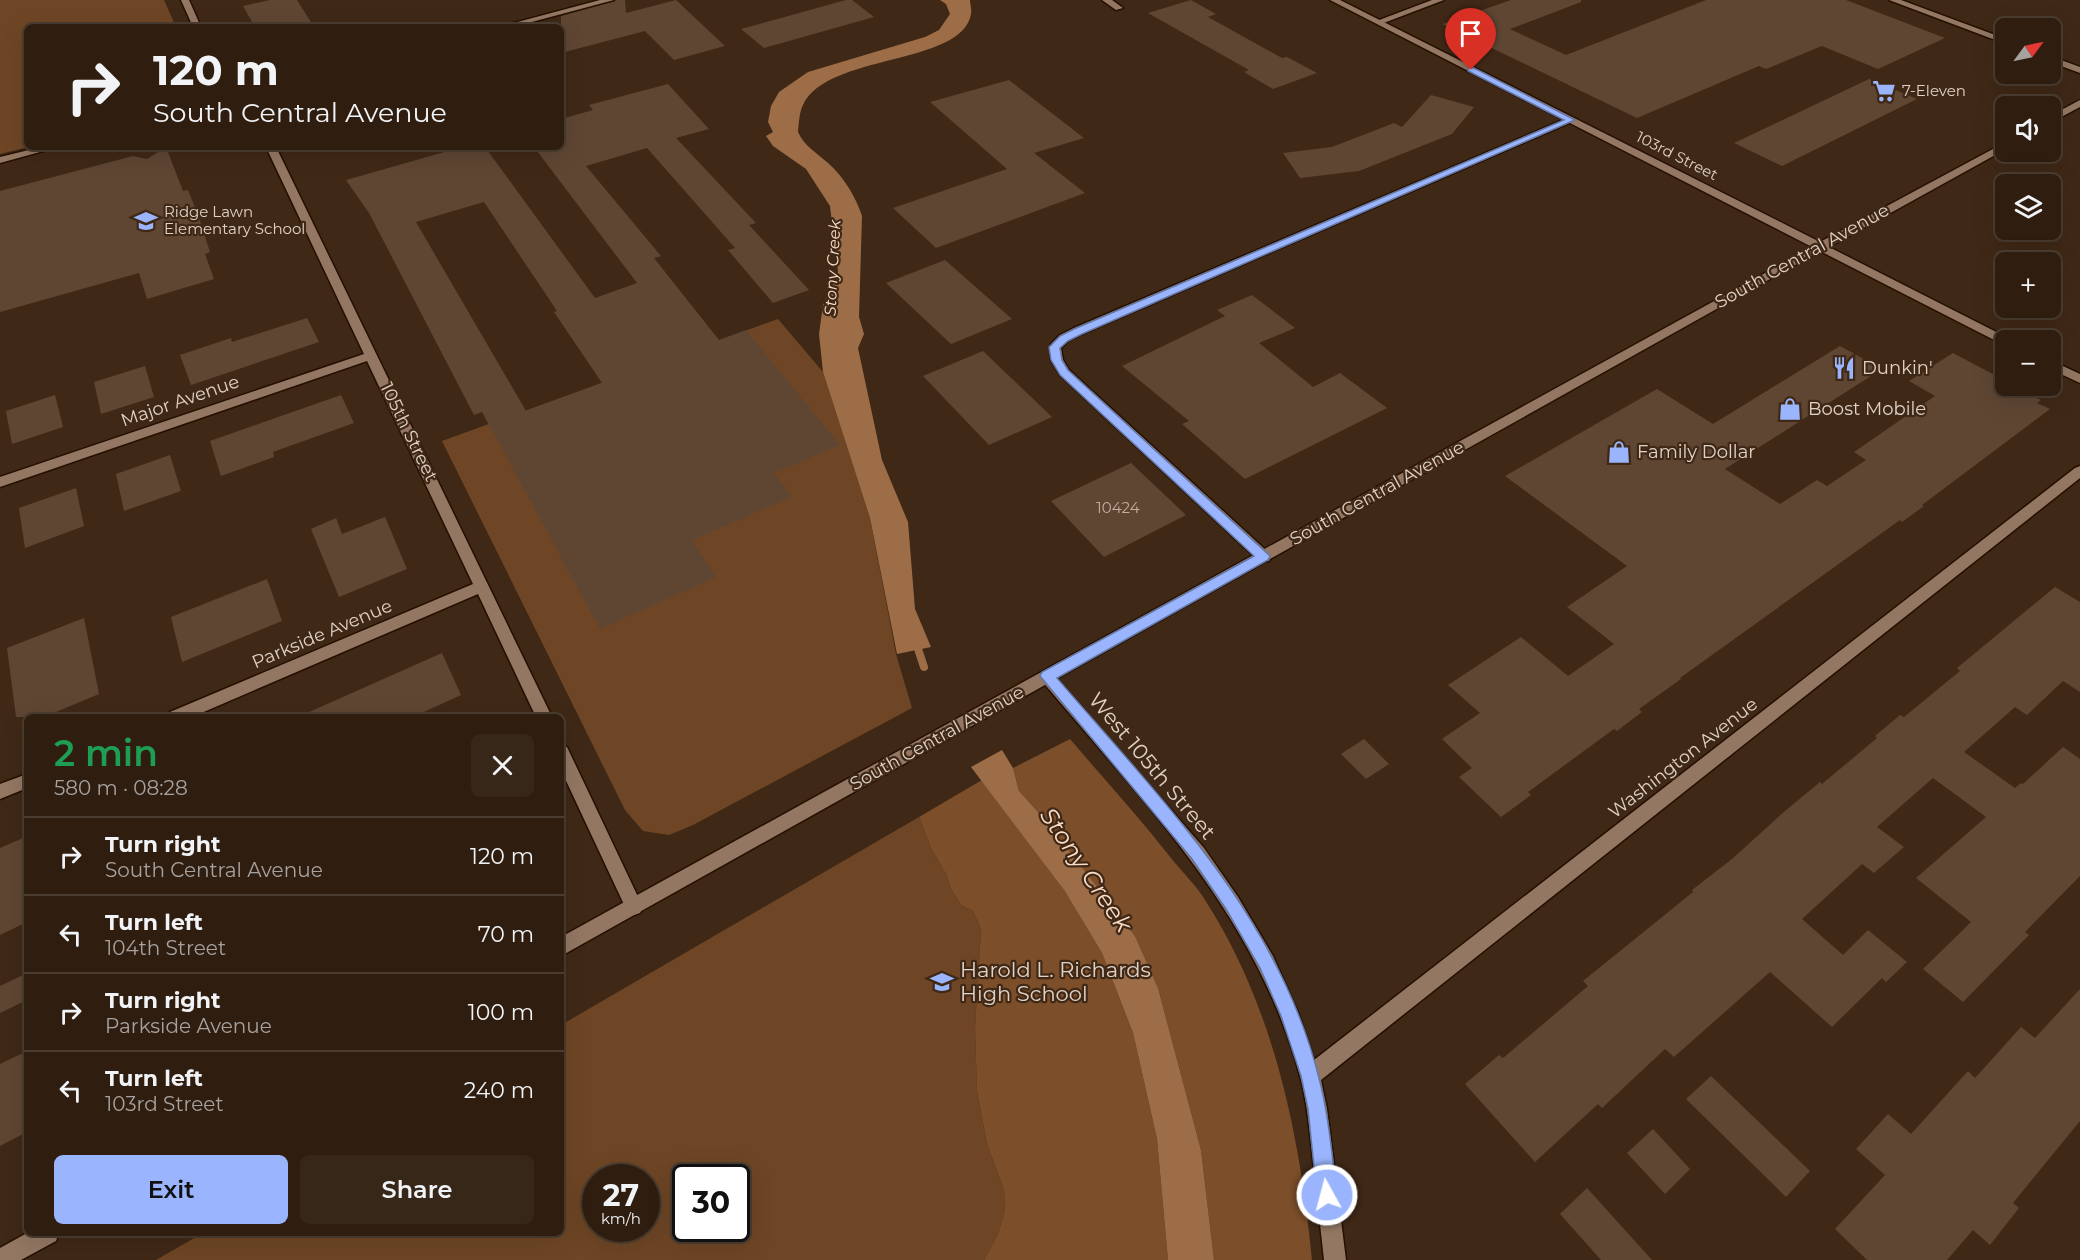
<!DOCTYPE html>
<html lang="en">
<head>
<meta charset="utf-8">
<style>
	:root { --surface:#2f1e10; --page:#372719; --text:#f1f3f6; --muted:#a7a29f; --line:#4a3c30; --accent:#9ab5fd }
	body { margin:0; font-family:Montserrat,sans-serif; background:var(--page); color:var(--text); height:100vh; display:flex; flex-direction:column; font-size:22px; white-space:nowrap }
	* { box-sizing:border-box; margin:0 }
	p { font-size:20px; color:var(--muted) }
	.icon { flex:none; width:33px; height:33px; fill:none; stroke:currentColor; stroke-width:2; stroke-linecap:round; stroke-linejoin:round }
	.map { position:relative; flex:1; overflow:hidden }
	.details { position:absolute; left:24px; top:714px; width:540px; height:522px; display:flex; flex-direction:column; background:var(--surface); border-radius:9px; box-shadow:0 6px 24px #0002,0 0 0 2px var(--line) }
	.details>* { flex:none }
	.banner { position:absolute; left:24px; top:24px; width:540px; height:126px; border-radius:9px; box-shadow:0 6px 24px #0002,0 0 0 2px var(--line); background:#2f1e10; color:var(--text); overflow:hidden }
	.needle { width:39px; rotate:57deg }
	.tools { position:absolute; left:1995px; top:18px; display:grid; gap:12px }
	.tools a { display:grid; place-items:center; width:66px; height:66px; border-radius:9px; background:var(--surface); box-shadow:0 6px 24px #0002,0 0 0 2px var(--line); font-size:30px }
	.speed { position:absolute; left:582px; top:1164px; display:flex; gap:12px; font-size:30px; font-weight:700; text-align:center }
	.speed>* { display:grid; place-content:center; width:78px; height:78px; border-radius:50%; background:var(--surface); box-shadow:0 6px 24px #0002,0 0 0 2px var(--line); line-height:1 }
	.speed small { font-size:15px; font-weight:400 }
	.speed .limit { border:3px solid #111; border-radius:9px; background:#fff; color:#111 }
	.pin { position:absolute; display:grid; place-items:center; width:51px; height:51px; color:#fff; margin:-62px -26px; border-radius:50% 50% 50% 0; rotate:-45deg; box-shadow:0 0 6px #0007 }
	.pin .icon { rotate:45deg }
	.me { position:absolute; width:66px; margin:-33px; rotate:353deg; stroke-linejoin:round; filter:drop-shadow(0 0 4px #0008) }
	.turn { display:flex; align-items:center; gap:21px; height:126px; padding:0 30px; font-size:27px }
	.turn .icon { width:78px; height:78px; stroke-width:2.5 }
	.turn b { display:block; font-size:42px; line-height:51px }
	.round { display:grid; place-items:center; flex:none; width:63px; height:63px; border-radius:9px; background:var(--page) }
	.head { display:flex; align-items:center; justify-content:space-between; height:102px; padding:0 30px }
	h1 { font-size:36px; font-weight:600; line-height:45px; color:#1e9e55 }
	.button { display:flex; gap:12px; margin-top:auto; padding:12px 30px }
	.button a { flex:1; height:69px; border-radius:9px; background:var(--accent); color:#111; font-size:24px; font-weight:600; line-height:69px; text-align:center }
	.button a+a { background:var(--page); color:var(--text) }
	ul { padding:0; list-style:none }
	li { display:flex; align-items:center; gap:18px; height:78px; padding:0 30px; border-top:2px solid var(--line) }
	li div { flex:1 }
	li b { display:block; font-size:22px }
	li em { font-style:normal }
	.map>svg:first-child { display:block }
</style>
</head>
<body>
<div class="map">
<svg width="2080" height="1260" viewBox="0 0 2080 1260">
	<rect width="100%" height="100%" fill="#3f2816"/>
	<!-- green -->
	<path fill="#6e4625" fill-rule="evenodd" d="M0 0H164L176 27H27L28 147 0 154Z
		M778 319 823 372 870 518 896 654 912 708 693 825 669 835 643 831 625 810 442 441Z
		M919 817 931 848 947 876 951 889 961 905 973 911 981 929 975 1028 977 1092 987 1144 1004 1190 1005 1210 998 1234 984 1260H156L203 1233H561V1025ZM596 1178H646V1228H596ZM686 1178H736V1228H686Z"/>
	<!-- forest -->
	<path fill="#7c4e29" d="M1070 739C1104 779 1139 817 1171 858 1182 872 1196 885 1205 900 1274 1007 1300 1135 1312 1260H1214L1201 1150 1158 988 1135 936 1048 823 1019 791 1013 768Z
		M982 780 1064 890 1102 953 1133 1033 1157 1139 1168 1260H984L998 1234 1005 1210 1004 1190 987 1144 977 1092 975 1028 981 929 973 911 961 905 951 889 947 876 931 848 919 817Z"/>
	<!-- water -->
	<path fill="#9d6d47" d="M940 0H970C970 4 972 10 971 14 962 66 827 53 803 105 799 113 799 123 798 132 805 147 816 152 828 163 843 176 856 197 862 216L859 317 864 334 858 348 882 460 908 522 915 609 931 647 897 654 870 518 823 372 819 334 823 305 838 272 830 206 806 169 773 146 766 136 773 132 768 122 771 106 779 92 808 72 925 37 939 30 950 14 946 4Z
		M1002 750 1013 768 1019 791 1048 823 1135 936 1158 988 1201 1150 1214 1260H1168L1157 1139 1133 1033 1102 953 1064 890 971 767Z"/>
	<g fill="none" stroke-linecap="round" stroke-linejoin="round">
		<!-- stream -->
		<path stroke="#9d6d47" stroke-width="8" d="M915 640 924 667"/>
	</g>
	<!-- building -->
	<path fill="#5f4633" fill-rule="evenodd" d="M270 0H297L314 27H255L243 6Z
		M616 0H625L626 13 676 0 725 46 674 60 645 31 561 53V16Z
		M846 0H852L874 17 764 48 741 29Z
		M1191 0 1216 14 1208 17 1282 58 1287 57 1317 73 1273 89 1244 72 1249 70 1148 13Z
		M1511 0H1581V2L1510 29 1566 55 1706 0H1846L1945 38 1878 69 1822 46 1766 69 1759 66 1637 118 1442 24Z
		M1869 79 1917 99 1782 166 1734 143Z
		M1009 80 1084 138 1034 153 1085 193 936 248 893 208 1007 169 930 102Z
		M668 84 709 129 676 138 756 223 749 225 809 290 773 303 728 250 735 248 647 148 586 166 661 256 654 258 719 340 746 330 840 445 774 473 792 497 692 540 716 577 600 629 482 412 474 415 369 213 346 180 462 147H485L595 298 637 283 534 147H561V119L593 110 589 105ZM484 202 557 311 554 312 602 383 526 411 416 222Z
		M1431 95 1474 107 1452 134 1359 171 1300 178 1283 153 1332 147 1394 123 1402 127Z
		M166 147 183 191 188 190 198 215 210 252 205 254 214 279 147 299 139 273 0 312V191L133 156 147 159Z
		M945 260 1012 319 951 344 886 283Z
		M1252 295 1295 328 1259 343 1313 387 1340 373 1387 408 1245 479 1182 424 1189 421 1122 366 1225 316 1217 310Z
		M307 318 319 342 191 385 180 355 231 338 232 342Z
		M1840 346 1882 369 1725 469 1780 504 1817 480 1827 486 1866 460 1854 452 1935 396 1909 381 1953 353 2006 381V386H2014L2041 400 2037 403 2050 409 1922 505 1924 506 1902 522 1900 520 1680 678 1681 679 1639 709 1642 712 1617 731 1614 729 1528 792 1531 795 1501 817 1459 777 1472 768 1442 739 1480 713 1448 685 1521 637 1568 676 1614 644 1567 607 1627 566 1505 476 1657 389 1713 424Z
		M983 351 1052 417 989 445 923 376Z
		M145 366 154 397 101 414 94 382Z
		M55 395 63 427 12 444 6 411Z
		M341 395 354 423 273 452 274 457 221 476 210 441Z
		M170 455 181 491 124 511 116 474Z
		M1131 463 1186 515 1104 557 1051 501Z
		M76 488 84 526 25 548 19 508Z
		M385 517 407 569 339 597 311 529 336 518 342 534Z
		M267 579 282 621 182 662 171 617Z
		M2055 587 2080 602V692L2063 681 2027 715 2015 707 1964 752 2015 788 2021 783 2023 784 2063 747 2080 759V876L2025 932 2029 935 1963 1002 1923 969 1971 922 1916 878 1986 817 1933 778 1877 827 1904 847 1874 873 1862 864 1802 919 1843 955 1868 930 1907 962 1886 982 1882 978 1832 1027 1770 972 1674 1057 1665 1049 1602 1108 1598 1104 1535 1162 1465 1084 1499 1055 1503 1058 1588 986 1583 981 1693 892 1692 890 1732 859 1785 811 1820 782 1822 784 1877 738 1875 736 1900 715 1904 717 1960 671 1957 668Z
		M84 618 99 694 44 717H16L7 648Z
		M442 653 461 695 413 717H298Z
		M1364 739 1389 764 1366 779 1341 754Z
		M23 838 27 874V922L0 935V848Z
		M27 973V1000L0 1013V986Z
		M2080 989V1121L2013 1203 2019 1208 1990 1245 1973 1230 1947 1260H1867L1835 1229 1885 1175 1856 1149 1888 1114 1911 1134 1968 1071 1975 1078 2021 1027 2035 1038Z
		M27 1051V1132L0 1146V1064Z
		M1711 1076 1810 1171 1786 1197 1686 1099Z
		M1653 1129 1690 1169 1665 1194 1627 1153Z
		M1587 1188 1652 1260H1601L1560 1214Z"/>
	<g fill="none" stroke-linecap="round" stroke-linejoin="round">
		<!-- street casing -->
		<g stroke="#251001" stroke-width="3">
			<path id="street" d="M181 0H189L201 27H193Z
				M600 0H614L513 27H499Z
				M1102 0H1112L1123 8 1116 10Z
				M1432 0H1444L1381 24 1374 22Z
				M1889 0H1901L2006 39V44Z
				M2050 56 2080 67V73L2050 62Z
				M1568 118 1576 120 1082 334 1068 341 1061 348 1063 360 1069 370 1269 553 1271 557 1269 561H1259L1060 375 1051 360V344L1060 335 1074 328Z
				M41 147H58L0 163V157Z
				M266 147H276L552 717H536L478 594 192 717H168L170 712 473 584 367 361 0 487V477L364 354Z
				M2080 466V478L1321 1080 1327 1109 1346 1260H1324C1320 1224 1316 1188 1312 1152 1309 1126 1307 1101 1300 1076 1256 914 1146 805 1042 681L1039 677 1042 673 1047 671 1052 673 1204 848 1238 897 1273 956 1299 1015 1314 1060 2075 468Z
				M561 745 567 747 640 901 643 907 640 913 634 915 628 913 561 770Z
				M27 774V788L0 799V784Z"/>
		</g>
		<!-- secondary casing -->
		<g stroke="#251001" stroke-width="3">
			<path id="secondary" d="M1330 0H1340L1820 242 2006 142V149L1829 247 2012 340H2006V345L2002 344 1820 251 561 956V937L1812 247Z
				M2080 100V107L2050 123V116Z
				M2050 360 2080 374V383L2050 369Z
				M27 1233H59L56 1241 21 1260H0V1248Z"/>
		</g>
		<!-- street -->
		<use href="#street" fill="#937763" fill-rule="evenodd"/>
		<!-- secondary -->
		<use href="#secondary" fill="#937763" fill-rule="evenodd"/>
	</g>
	<!-- route -->
	<path fill="#9ab5fd" stroke="#6476a4" stroke-width="1.5" d="M1468 68H1474L1575 120 1082 334 1068 341 1060 348 1062 360 1068 370 1270 556 1268 560 1057 678C1162 800 1279 917 1319 1078 1329 1116 1332 1156 1337 1195L1334 1202 1327 1205 1320 1202 1317 1195 1308 1109 1301 1076 1281 1016 1260 968 1226 909 1192 859 1040 676 1042 672 1254 556 1060 375 1051 360 1049 347 1060 336 1074 329 1564 120 1468 71Z"/>
	<!-- icons -->
	<defs>
		<g id="supermarket-bare" transform="scale(1.8)"><path d="M-6-5.5h2.5l.6 2H6L4.5 2H-2.5L-4.4-4H-6ZM-1.5 3.2a1.3 1.3 0 1 0 .1 0ZM3 3.2a1.3 1.3 0 1 0 .1 0Z" fill="#9ab5fd" stroke="#3f2816" stroke-width="2.5" paint-order="stroke"/></g>
		<g id="school-bare" transform="scale(1.8)"><path d="M0-5L7-2L0 1L-7-2ZM-4 1L0 2.5L4 1V4Q0 6-4 4Z" fill="#9ab5fd" stroke="#3f2816" stroke-width="2.5" paint-order="stroke"/></g>
		<g id="restaurant-bare" transform="scale(1.8)"><path d="M-5-6h1v4h1v-4h1v4h1v-4h1v5L-1.5 .5V6h-2V.5L-5-1ZM5-6V6H3V1.5H1.5Q1.5-4 5-6Z" fill="#9ab5fd" stroke="#3f2816" stroke-width="2.5" paint-order="stroke"/></g>
		<g id="shop-bare" transform="scale(1.8)"><path d="M-5-2.5h2.3a2.7 3.5 0 0 1 5.4 0H5L5.5 6h-11ZM-1.5-2.5h3a1.5 2.3 0 0 0-3 0Z" fill="#9ab5fd" stroke="#3f2816" stroke-width="2.5" paint-order="stroke"/></g>
	</defs>
	<g fill-rule="evenodd">
		<use href="#supermarket-bare" x="1884" y="91"/>
		<use href="#school-bare" x="146" y="221"/>
		<use href="#restaurant-bare" x="1844" y="368"/>
		<use href="#shop-bare" x="1790" y="409"/>
		<use href="#shop-bare" x="1619" y="452"/>
		<use href="#school-bare" x="942" y="982"/>
	</g>
	<g text-anchor="middle" stroke-width="4.5" stroke-linejoin="round" paint-order="stroke">
		<!-- far-poi labels -->
		<g font-size="15" fill="#e0d1c5" stroke="#3f2816" text-anchor="start">
			<text x="1902" y="96">7-Eleven</text>
			<text x="164" y="217">Ridge Lawn<tspan x="164" dy="17">Elementary School</tspan></text>
		</g>
		<!-- far-street labels -->
		<g font-size="15" fill="#e0d1c5" stroke="#3f2816">
			<text transform="translate(1677 156) rotate(27)" y="5">103rd Street</text>
		</g>
		<!-- number labels -->
		<g font-size="15" fill="#c0aea0">
			<text x="1118" y="513">10424</text>
		</g>
		<!-- far-water labels -->
		<g font-size="16" font-style="italic" fill="#fcdec8" stroke="#3f2816">
			<text transform="translate(832 268) rotate(-87)" y="6">Stony Creek</text>
		</g>
		<!-- street labels -->
		<g font-size="18" fill="#e0d1c5" stroke="#3f2816">
			<text transform="translate(1802 256) rotate(-29)" y="6">South Central Avenue</text>
			<text transform="translate(180 401) rotate(-19)" y="6">Major Avenue</text>
			<text transform="translate(409 432) rotate(64)" y="6">105th Street</text>
			<text transform="translate(1377 493) rotate(-29)" y="6">South Central Avenue</text>
			<text transform="translate(322 634) rotate(-23)" y="6">Parkside Avenue</text>
			<text transform="translate(937 738) rotate(-29)" y="6">South Central Avenue</text>
			<text transform="translate(1683 758) rotate(-38)" y="6">Washington Avenue</text>
		</g>
		<!-- poi labels -->
		<g font-size="18" fill="#e0d1c5" stroke="#3f2816" text-anchor="start">
			<text x="1862" y="374">Dunkin'</text>
			<text x="1808" y="415">Boost Mobile</text>
			<text x="1637" y="458">Family Dollar</text>
		</g>
		<!-- near-street labels -->
		<g font-size="21" fill="#e0d1c5" stroke="#3f2816">
			<text transform="translate(1152 766) rotate(50)" y="7">West 105th Street</text>
		</g>
		<!-- near-poi labels -->
		<g font-size="21" fill="#e0d1c5" stroke="#3f2816" text-anchor="start">
			<text x="960" y="977">Harold L. Richards<tspan x="960" dy="24">High School</tspan></text>
		</g>
		<!-- near-water labels -->
		<g font-size="24" font-style="italic" fill="#fcdec8" stroke="#3f2816">
			<text transform="translate(1086 870) rotate(56)" y="8">Stony Creek</text>
		</g>
	</g>
</svg>
<div class="tools">
<a><svg class="needle" viewBox="-14 -14 28 28"><path d="M0-13l5 13h-10z" fill="#e53935"/><path d="M0 13l5-13h-10z" fill="#a7a29f"/></svg></a>
<a><svg class="icon" aria-label="sound" viewBox="0 0 24 24"><path d="M4 9h4l5-4v14l-5-4H4zM17 9q2 3 0 6"/></svg></a>
<a><svg class="icon" aria-label="layers" viewBox="0 0 24 24"><path d="M12 4l9 5-9 5-9-5zM3 14l9 5 9-5"/></svg></a>
<a>+</a>
<a>−</a>
</div>
<div class="speed"><div>27<small>km/h</small></div><div class="limit">30</div></div>
<div class="pin" style="left:1471px;top:70px;background:#d93025"><svg class="icon" aria-label="arrive" viewBox="0 0 24 24"><path d="M6 21V4h12l-3 4 3 4H6"/></svg></div>
<svg class="me" style="left:1327px;top:1195px" viewBox="-20 -20 40 40"><circle r="17" fill="#9ab5fd" stroke="#fff" stroke-width="3"/><path d="M0-11L8 9 0 5-8 9z" fill="#fff"/></svg>
<div class="banner">
<div class="turn"><svg class="icon" aria-label="right" viewBox="0 0 24 24"><path d="M7 20v-9h11M14 6l5 5-5 5"/></svg><div><b>120 m</b>South Central Avenue</div></div>
</div>
<section class="details">
<div class="head"><div><h1>2 min</h1><p>580 m · 08:28</p></div><a class="round"><svg class="icon" aria-label="close" viewBox="0 0 24 24"><path d="M6 6l12 12M18 6L6 18"/></svg></a></div>
<ul>
<li><svg class="icon" aria-label="right" viewBox="0 0 24 24"><path d="M7 20v-9h11M14 6l5 5-5 5"/></svg><div><b>Turn right</b><p>South Central Avenue</p></div><em>120 m</em></li>
<li><svg class="icon" aria-label="left" viewBox="0 0 24 24"><path d="M17 20v-9H6M10 6l-5 5 5 5"/></svg><div><b>Turn left</b><p>104th Street</p></div><em>70 m</em></li>
<li><svg class="icon" aria-label="right" viewBox="0 0 24 24"><path d="M7 20v-9h11M14 6l5 5-5 5"/></svg><div><b>Turn right</b><p>Parkside Avenue</p></div><em>100 m</em></li>
<li><svg class="icon" aria-label="left" viewBox="0 0 24 24"><path d="M17 20v-9H6M10 6l-5 5 5 5"/></svg><div><b>Turn left</b><p>103rd Street</p></div><em>240 m</em></li>
</ul>
<div class="button"><a>Exit</a><a>Share</a></div>
</section>
</div>
</body>
</html>
